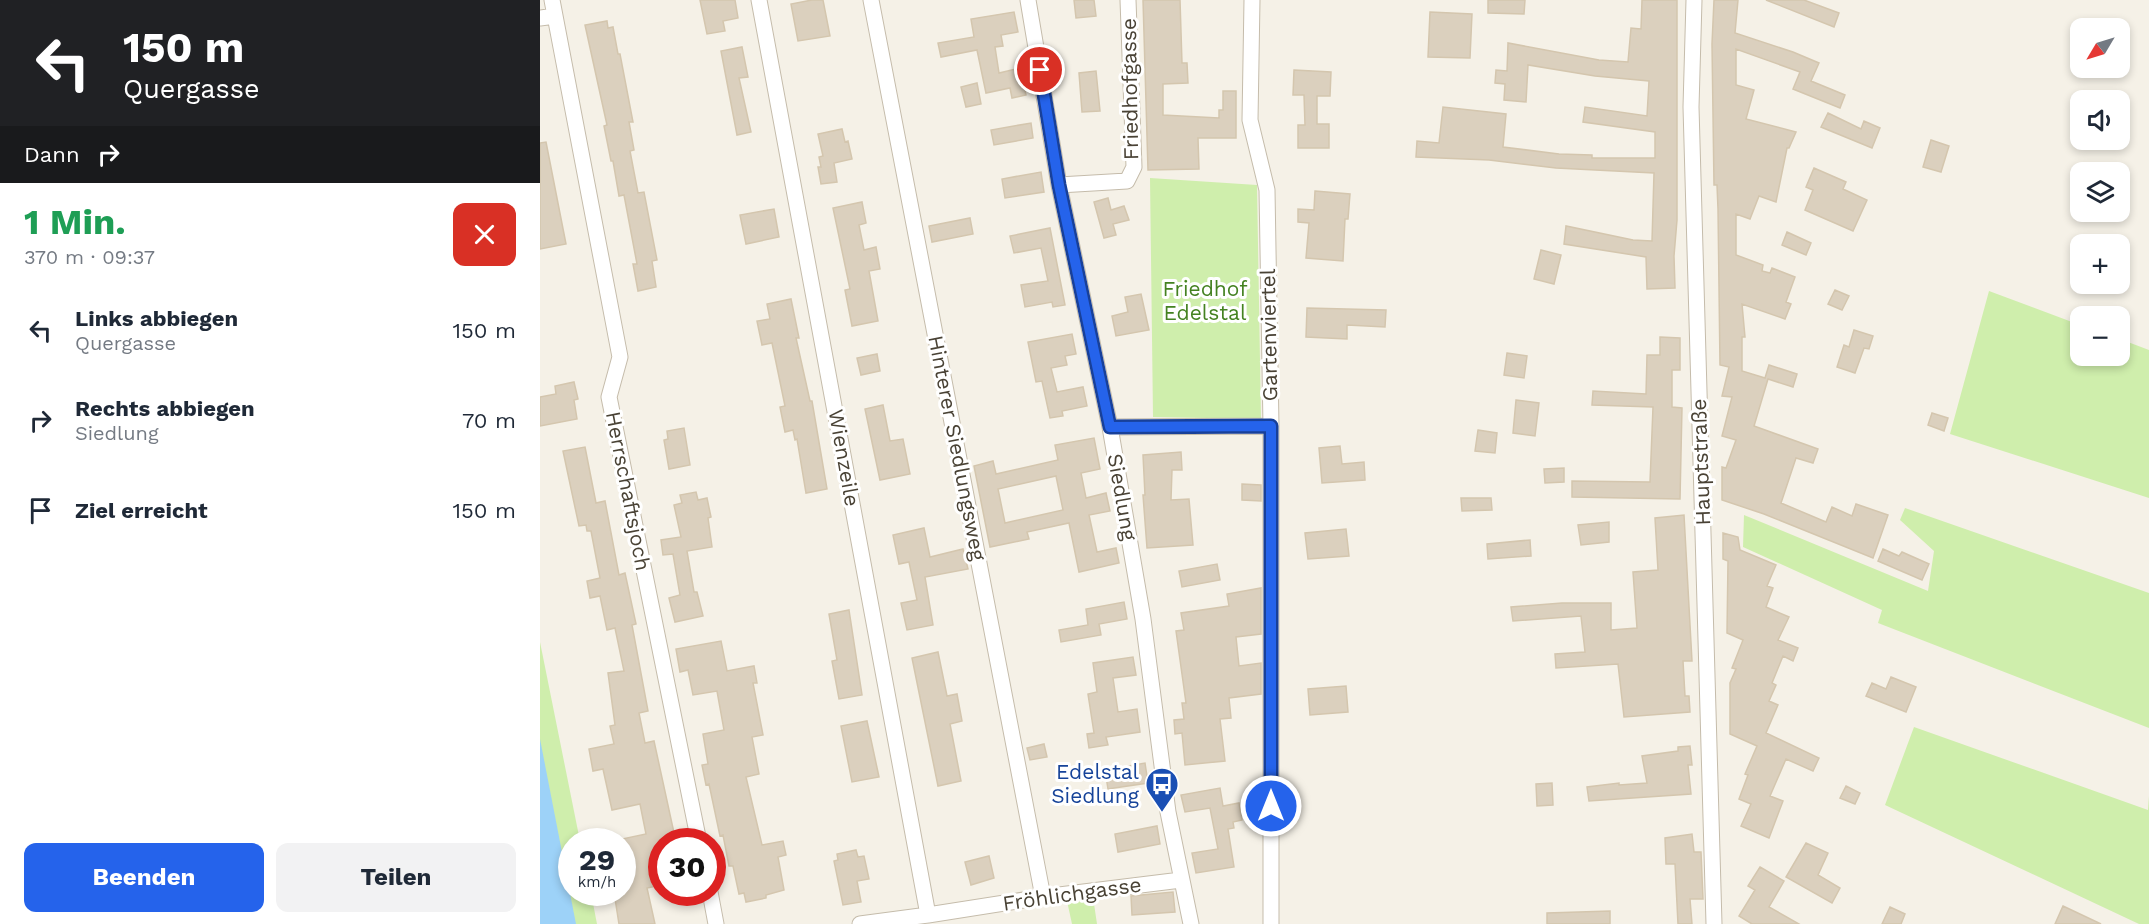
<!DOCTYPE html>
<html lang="de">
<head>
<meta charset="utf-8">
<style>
	:root { --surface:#fff; --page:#f2f2f3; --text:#1f2937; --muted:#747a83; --accent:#2563eb }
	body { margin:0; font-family:"Work Sans",sans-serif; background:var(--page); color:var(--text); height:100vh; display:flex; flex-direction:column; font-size:22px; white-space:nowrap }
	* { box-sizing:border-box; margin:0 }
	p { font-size:20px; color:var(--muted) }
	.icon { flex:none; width:33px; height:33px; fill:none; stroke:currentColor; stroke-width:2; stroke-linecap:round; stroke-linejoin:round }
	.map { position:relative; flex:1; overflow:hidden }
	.sheet { display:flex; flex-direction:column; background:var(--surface); width:540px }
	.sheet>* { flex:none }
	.top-card { background:#202124; color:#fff; overflow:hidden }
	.needle { width:39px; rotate:232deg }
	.controls { position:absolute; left:1530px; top:18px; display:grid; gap:12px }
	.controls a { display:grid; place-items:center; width:60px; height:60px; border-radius:12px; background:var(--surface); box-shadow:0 3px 9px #0003; font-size:30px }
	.speed { position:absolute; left:18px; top:828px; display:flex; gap:12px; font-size:30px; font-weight:700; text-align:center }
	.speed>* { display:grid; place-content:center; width:78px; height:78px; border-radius:50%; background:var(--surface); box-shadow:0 3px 9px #0003; line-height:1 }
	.speed small { font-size:15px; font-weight:400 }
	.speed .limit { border:9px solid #d22; background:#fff; color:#111 }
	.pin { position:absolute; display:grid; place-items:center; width:51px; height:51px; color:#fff; margin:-26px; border:3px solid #fff; border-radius:50%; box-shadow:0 2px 6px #0007 }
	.me { position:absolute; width:66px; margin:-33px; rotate:0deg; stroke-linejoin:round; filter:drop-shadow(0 0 4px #0008) }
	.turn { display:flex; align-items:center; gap:21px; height:126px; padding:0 24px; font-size:27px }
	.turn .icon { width:78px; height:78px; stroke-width:2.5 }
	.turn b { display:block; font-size:42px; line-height:51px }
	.then { display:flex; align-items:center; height:57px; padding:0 24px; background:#0003; gap:12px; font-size:22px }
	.round { display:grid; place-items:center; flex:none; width:63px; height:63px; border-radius:12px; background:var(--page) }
	.headline { display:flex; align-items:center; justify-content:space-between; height:102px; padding:0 24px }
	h1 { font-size:36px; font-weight:700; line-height:45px; color:#1e9e55 }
	.cta { display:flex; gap:12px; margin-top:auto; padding:12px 24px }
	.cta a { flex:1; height:69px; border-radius:12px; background:var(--accent); color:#fff; font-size:24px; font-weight:700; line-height:69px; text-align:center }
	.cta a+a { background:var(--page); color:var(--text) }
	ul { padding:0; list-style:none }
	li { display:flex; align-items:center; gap:18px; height:90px; padding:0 24px }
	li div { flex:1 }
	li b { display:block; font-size:22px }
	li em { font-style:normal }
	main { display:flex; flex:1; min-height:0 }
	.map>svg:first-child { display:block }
</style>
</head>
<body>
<main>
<section class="sheet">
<div class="top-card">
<div class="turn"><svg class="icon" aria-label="left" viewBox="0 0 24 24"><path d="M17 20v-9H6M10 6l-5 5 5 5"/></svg><div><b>150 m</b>Quergasse</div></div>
<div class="then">Dann<svg class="icon" aria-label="right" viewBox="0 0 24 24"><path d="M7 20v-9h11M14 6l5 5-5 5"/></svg></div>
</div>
<div class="headline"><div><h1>1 Min.</h1><p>370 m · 09:37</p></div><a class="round" style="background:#d93025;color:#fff"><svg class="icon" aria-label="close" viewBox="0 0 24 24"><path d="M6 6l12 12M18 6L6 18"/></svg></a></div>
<ul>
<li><svg class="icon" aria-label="left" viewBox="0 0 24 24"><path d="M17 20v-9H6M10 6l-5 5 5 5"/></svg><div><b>Links abbiegen</b><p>Quergasse</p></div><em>150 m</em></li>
<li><svg class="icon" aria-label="right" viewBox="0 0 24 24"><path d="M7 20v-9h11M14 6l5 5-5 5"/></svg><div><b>Rechts abbiegen</b><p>Siedlung</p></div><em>70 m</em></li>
<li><svg class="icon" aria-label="arrive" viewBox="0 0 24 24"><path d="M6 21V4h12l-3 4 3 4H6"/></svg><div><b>Ziel erreicht</b></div><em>150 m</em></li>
</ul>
<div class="cta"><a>Beenden</a><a>Teilen</a></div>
</section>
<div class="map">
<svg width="1609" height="924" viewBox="0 0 1609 924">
	<rect width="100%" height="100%" fill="#f5f1e7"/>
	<!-- green -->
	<path fill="#cfeeac" d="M610 178 717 185 721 419 613 417Z
		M1449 291 1540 325V356H1580V339L1609 350V498L1410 434Z
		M1365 508 1609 593V728L1338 623 1342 610 1203 547 1204 515 1388 591 1394 551 1360 520Z
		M0 642 40 841 32 842V892L51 893 57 924H0Z
		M1374 727 1608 810 1609 796V924H1599L1345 805Z
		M553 897 557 924H532L527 901Z"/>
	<!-- water -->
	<path fill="#9dd2f8" d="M0 739 36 924H0Z"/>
	<!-- building -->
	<path fill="#dbd0be" stroke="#d4c6ae" stroke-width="1.5" fill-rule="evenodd" d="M160 0H195L198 18 183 21 185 31 167 34Z
		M272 0H283L290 36 258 41 251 4Z
		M534 0H554L556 16 536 18Z
		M603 0H640L642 63H647L648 83 623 84V115L679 118V110H683V91H696V138H658L659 169 608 170Z
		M948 0H985L984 14 948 13Z
		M1102 0H1137V220L1134 256 1135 288 1107 289 1106 257 1024 244 1026 226 1093 240 1112 241 1114 173 1016 168 949 160 876 157 877 141 899 143 903 107 966 114 963 147 1019 154 1052 155V158H1115V132L1043 122 1045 107 1107 116 1109 81 1055 76 988 65 986 102 964 100 965 84 955 83 956 70 967 71 968 43 1059 60 1088 62 1091 28 1101 29Z
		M1174 0H1198L1195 33 1253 52 1279 63 1271 81 1305 95 1300 108 1253 89 1260 72 1196 49V85L1214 90 1206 119 1256 132 1249 148H1247L1236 202 1219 196 1210 219 1196 214V255L1223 265 1222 271 1230 273 1232 268 1255 277 1246 302 1251 304 1245 319 1202 304 1205 337H1202V371L1225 378 1229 365 1257 374 1253 387 1228 379 1214 426 1278 449 1273 463 1256 458 1241 503 1286 522 1292 507 1312 516 1316 504 1348 515 1333 558 1224 514 1182 500V467L1186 468 1196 440 1182 436 1192 397 1182 396 1189 367 1180 365 1178 209 1177 185H1174L1172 44Z
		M1226 0H1264L1299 13 1294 27Z
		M474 12 478 32 461 35 463 46 455 47 459 73 480 68 486 95 472 98 470 88 446 93 437 50 401 57 398 43 434 37 431 19Z
		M890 12 932 14 930 58 888 57Z
		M67 21 68 28 73 27 78 54H80L93 122H89L94 150 90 151 98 193 104 192 117 260 112 261 116 287 98 291 93 264H97L84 195 79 196 73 161H71L64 126 67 125 45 25Z
		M202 47 208 77 199 78 211 132 197 135 181 51Z
		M754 70 791 72 790 96H777V124H789V148H758V125H765L764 95H753Z
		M556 71 560 111 542 112 539 73Z
		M437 83 441 104 426 107 421 87Z
		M1288 113 1321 129 1324 121 1340 128 1332 148 1281 127Z
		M491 123 493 138 454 145 451 130Z
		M302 129 305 142 308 141 312 159 294 163 297 182 281 184 278 167H281L279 157 283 156 278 134Z
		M1391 140 1409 146 1401 172 1383 167Z
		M6 142 26 244 0 249V143Z
		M1274 168 1306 182 1303 189 1327 200 1313 231 1265 210 1273 190 1266 187Z
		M501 172 504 192 465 198 462 179Z
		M775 191 810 194 808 219H805L803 261 766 258 769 223 758 222V209L774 210Z
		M568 198 571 210 584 206 589 220 573 224 576 235 564 238 554 202Z
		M322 202 326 223 319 225 324 250 336 247 340 269 329 271 338 321 312 326 305 290 310 289 293 208Z
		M234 209 239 237 206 244 200 215Z
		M430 218 433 234 392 242 389 226Z
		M510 228 525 305 513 307 512 302 485 307 481 285 508 281 501 248 474 253 470 236Z
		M1247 232 1271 243 1266 255 1242 245Z
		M1001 250 1021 255 1014 284 994 279Z
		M1295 290 1309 296 1302 310 1288 304Z
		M601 294 609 330 576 336 572 316 588 312 585 297Z
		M251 299 259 338H256L270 401H272L287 489 266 493 257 439 255 440 253 430 245 432 240 407 245 406 232 343 222 345 217 321 230 319 227 304Z
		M767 308 846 310 845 327 807 325V339L766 337Z
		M1314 330 1333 336 1329 349 1324 348 1315 373 1297 367 1304 345 1309 347Z
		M532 334 536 354 525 356 527 365 511 368 517 392 543 387 547 406 522 411 523 416 510 418 502 381 496 382 488 342Z
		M1120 337 1140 338V370H1132V407L1142 408 1140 499 1032 497V481L1110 482 1113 407 1052 405 1053 391 1106 394 1107 355H1120Z
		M967 353 987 356 984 378 964 375Z
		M337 354 340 371 321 375 317 358Z
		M34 382 38 399 34 400 37 419 0 426V397L16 394 15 386Z
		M976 400 999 403 995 436 973 433Z
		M343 405 350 441 363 439 370 474 340 480 325 409Z
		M1392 413 1408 418 1404 431 1388 425Z
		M144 428 150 465 129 469 124 440 128 439 127 431Z
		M938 430 957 433 955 453 935 451Z
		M554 438 560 469 541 473 546 498 566 493 570 511 549 515 557 552 576 548 579 563 539 572 529 523 487 532 489 539 450 547 434 466 453 461 456 474 518 460 515 445ZM516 476 523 510 465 523 458 489Z
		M800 446 802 464 824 462 825 480 782 483 779 448Z
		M45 447 56 503 65 501 79 575 85 573 96 624 92 625 108 711 99 713 105 743 114 741 136 842H122V885L107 888 115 924H79L74 892H82V839L106 834 100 804 72 810 63 769 53 771 49 749 74 744 70 726 75 725 68 673 84 671 75 628 67 630 60 596 50 598 47 581 60 578 51 531H47L46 525 39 526 23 451Z
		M641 452 642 470H632L631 500 649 499 653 545 607 548 603 495H605L603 455Z
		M1024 468V482L1005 483 1004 469Z
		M702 484 721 485V501L702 500Z
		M156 492 158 500 167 498 171 517 168 518 172 547 147 551 154 592H157L163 616 135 622 129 598 140 595 133 554 123 555 121 540 141 537 134 505 142 503 140 495Z
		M921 498H951L952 510 922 511Z
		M1144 515 1152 661H1143L1145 696H1149L1150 712 1084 717 1078 664 1016 668 1015 654 1045 652 1041 616 973 621 971 607 1022 603H1071V630L1097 628 1093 572 1118 570 1115 518Z
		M1069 522V542L1041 545 1038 525Z
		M384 528 390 557 423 549 428 569 385 577 393 625 367 630 361 603 377 600 369 562 359 564 353 535Z
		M806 529 809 556 768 559 765 533Z
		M1183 533 1198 537 1200 550 1236 565 1227 586 1233 588 1226 607 1249 617 1238 640 1258 648 1253 661 1243 656 1232 683 1236 685 1229 701 1238 705 1226 733 1279 758 1273 771 1246 759 1230 796 1243 801 1229 838 1201 826 1211 804 1199 799 1208 775 1205 774 1217 746 1190 734V683L1196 669 1192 668 1203 640 1187 633 1188 561 1183 559Z
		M990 540 991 556 948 559 947 544Z
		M1343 549 1359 556 1362 552 1389 564 1382 580 1338 561Z
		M677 564 680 580 642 587 639 571Z
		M721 588V634L696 637 699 666 721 663V694L689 698 691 718 680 719 685 761 645 765 642 733 635 734 634 720 644 719 642 703H646L636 631 644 630 641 613 689 606 687 594Z
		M584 602 587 619 559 624 561 635 521 642 519 630 548 625 546 609Z
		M309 610 322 695 299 699 292 661 297 660 289 614Z
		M181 641 187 671 214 666 217 683H213L223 735 212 737 219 774 206 777 222 845 243 841 246 855 238 857 244 890 226 895V898L206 902 204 893 199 894 193 866H189L183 835 180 836 169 784 166 785 162 765 168 764 163 734 184 730 177 691 153 695 148 670 140 672 136 649Z
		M398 652 407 696 417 694 422 721 410 724 421 781 398 786 372 658Z
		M593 657 596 675 573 678 578 712 597 709 600 732 566 737 568 745 549 748 547 734 554 733 548 694 557 692 553 663Z
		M1351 677 1376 687 1366 712 1326 696 1332 683 1346 689Z
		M806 686 808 712 770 715 768 689Z
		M327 721 339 777 312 782 301 726Z
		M504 744 507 757 490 760 487 748Z
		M1150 746 1152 765H1148L1151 794 1049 801 1047 787 1079 783V785L1107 783 1102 756 1138 751V747Z
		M605 763 608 783 568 789 565 770Z
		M1012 783 1013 805 997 806 996 784Z
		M1306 786 1320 793 1315 804 1300 798Z
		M680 788 683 806 699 803 702 820 693 822 694 828 688 829 694 867 656 873 652 853 678 849 670 808 645 812 641 795Z
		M617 826 620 844 578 852 575 834Z
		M1152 834 1154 852H1161L1163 899H1150L1152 924H1138L1135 864H1126L1125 838Z
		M1266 843 1288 853 1278 875 1300 888 1292 903 1246 877Z
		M316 850 318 857 324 856 329 879 317 881 321 902 303 905 294 861 298 860 297 854Z
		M449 856 454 878 431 885 425 862Z
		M1220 867 1244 881 1229 907 1259 924H1212L1199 916 1215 890 1208 886Z
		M633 892 635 912 592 915 591 896Z
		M1523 906 1561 924H1515Z
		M1350 907 1365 914 1361 924H1342Z
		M1070 911V924H1007V913Z"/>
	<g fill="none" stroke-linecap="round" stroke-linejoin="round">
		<!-- minor casing -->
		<g stroke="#c5bcab" stroke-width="17">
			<path id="minor" d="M12 0 80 357 69 397 159 842
				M219 0 388 915
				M331 0 503 897
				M488 0 519 185 570 427 603 619 628 812 651 924
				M712 0 710 120 727 190 731 426V924
				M1154 0 1151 107 1174 924
				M0 18 15 16
				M519 185 587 181 594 167 588 0
				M570 427 731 426
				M170 892 176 924
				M320 924 388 915 503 897 641 880"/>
		</g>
		<!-- minor -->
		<use href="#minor" stroke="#fff" stroke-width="15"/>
	</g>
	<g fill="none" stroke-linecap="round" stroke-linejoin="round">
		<!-- route casing -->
		<g stroke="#184099" stroke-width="15">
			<path id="route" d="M500 70 519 185 570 427 731 426V806"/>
		</g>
		<!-- route -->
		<use href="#route" stroke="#2563eb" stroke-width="10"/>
	</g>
	<!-- icons -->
	<defs>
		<g id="bus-pin" transform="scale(1.725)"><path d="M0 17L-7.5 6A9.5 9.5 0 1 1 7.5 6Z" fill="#1a4fb4" stroke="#fff"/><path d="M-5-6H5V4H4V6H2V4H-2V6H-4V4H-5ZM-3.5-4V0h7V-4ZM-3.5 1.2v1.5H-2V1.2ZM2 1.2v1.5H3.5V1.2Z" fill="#fff"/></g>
	</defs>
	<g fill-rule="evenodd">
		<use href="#bus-pin" x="622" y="784"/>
	</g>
	<g text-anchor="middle" stroke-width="6" stroke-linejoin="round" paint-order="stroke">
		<!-- street labels -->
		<g font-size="21" fill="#494235" stroke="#fff">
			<text transform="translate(590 89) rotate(-91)" y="7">Friedhofgasse</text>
			<text transform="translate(729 335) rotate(-91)" y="7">Gartenviertel</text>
			<text transform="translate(417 448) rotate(79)" y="7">Hinterer Siedlungsweg</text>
			<text transform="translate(304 458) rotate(80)" y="7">Wienzeile</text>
			<text transform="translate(1161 462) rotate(-92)" y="7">Hauptstraße</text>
			<text transform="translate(88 491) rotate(79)" y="7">Herrschaftsjoch</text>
			<text transform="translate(582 497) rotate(80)" y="7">Siedlung</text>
			<text transform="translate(532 894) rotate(-8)" y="7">Fröhlichgasse</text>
		</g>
		<!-- park labels -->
		<g font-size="21" fill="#448221" stroke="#fff">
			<text x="665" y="296">Friedhof<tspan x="665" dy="24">Edelstal</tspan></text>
		</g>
		<!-- transit labels -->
		<g font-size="21" fill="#164399" stroke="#fff" text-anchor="end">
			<text x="599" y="779">Edelstal<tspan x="599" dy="24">Siedlung</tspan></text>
		</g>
	</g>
</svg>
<div class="controls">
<a><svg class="needle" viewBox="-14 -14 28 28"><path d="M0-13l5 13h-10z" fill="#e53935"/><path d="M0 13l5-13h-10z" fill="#747a83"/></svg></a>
<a><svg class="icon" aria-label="sound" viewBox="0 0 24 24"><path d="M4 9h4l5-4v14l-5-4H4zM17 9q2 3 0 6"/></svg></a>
<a><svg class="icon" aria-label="layers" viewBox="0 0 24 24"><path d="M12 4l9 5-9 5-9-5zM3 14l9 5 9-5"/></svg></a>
<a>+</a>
<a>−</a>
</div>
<div class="speed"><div>29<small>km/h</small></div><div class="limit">30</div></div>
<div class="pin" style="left:500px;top:70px;background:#d93025"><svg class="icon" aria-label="arrive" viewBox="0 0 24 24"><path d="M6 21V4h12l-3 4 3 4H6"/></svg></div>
<svg class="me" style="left:731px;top:806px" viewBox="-20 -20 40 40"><circle r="17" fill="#2563eb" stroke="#fff" stroke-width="3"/><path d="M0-11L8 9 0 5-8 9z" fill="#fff"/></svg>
</div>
</main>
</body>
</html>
